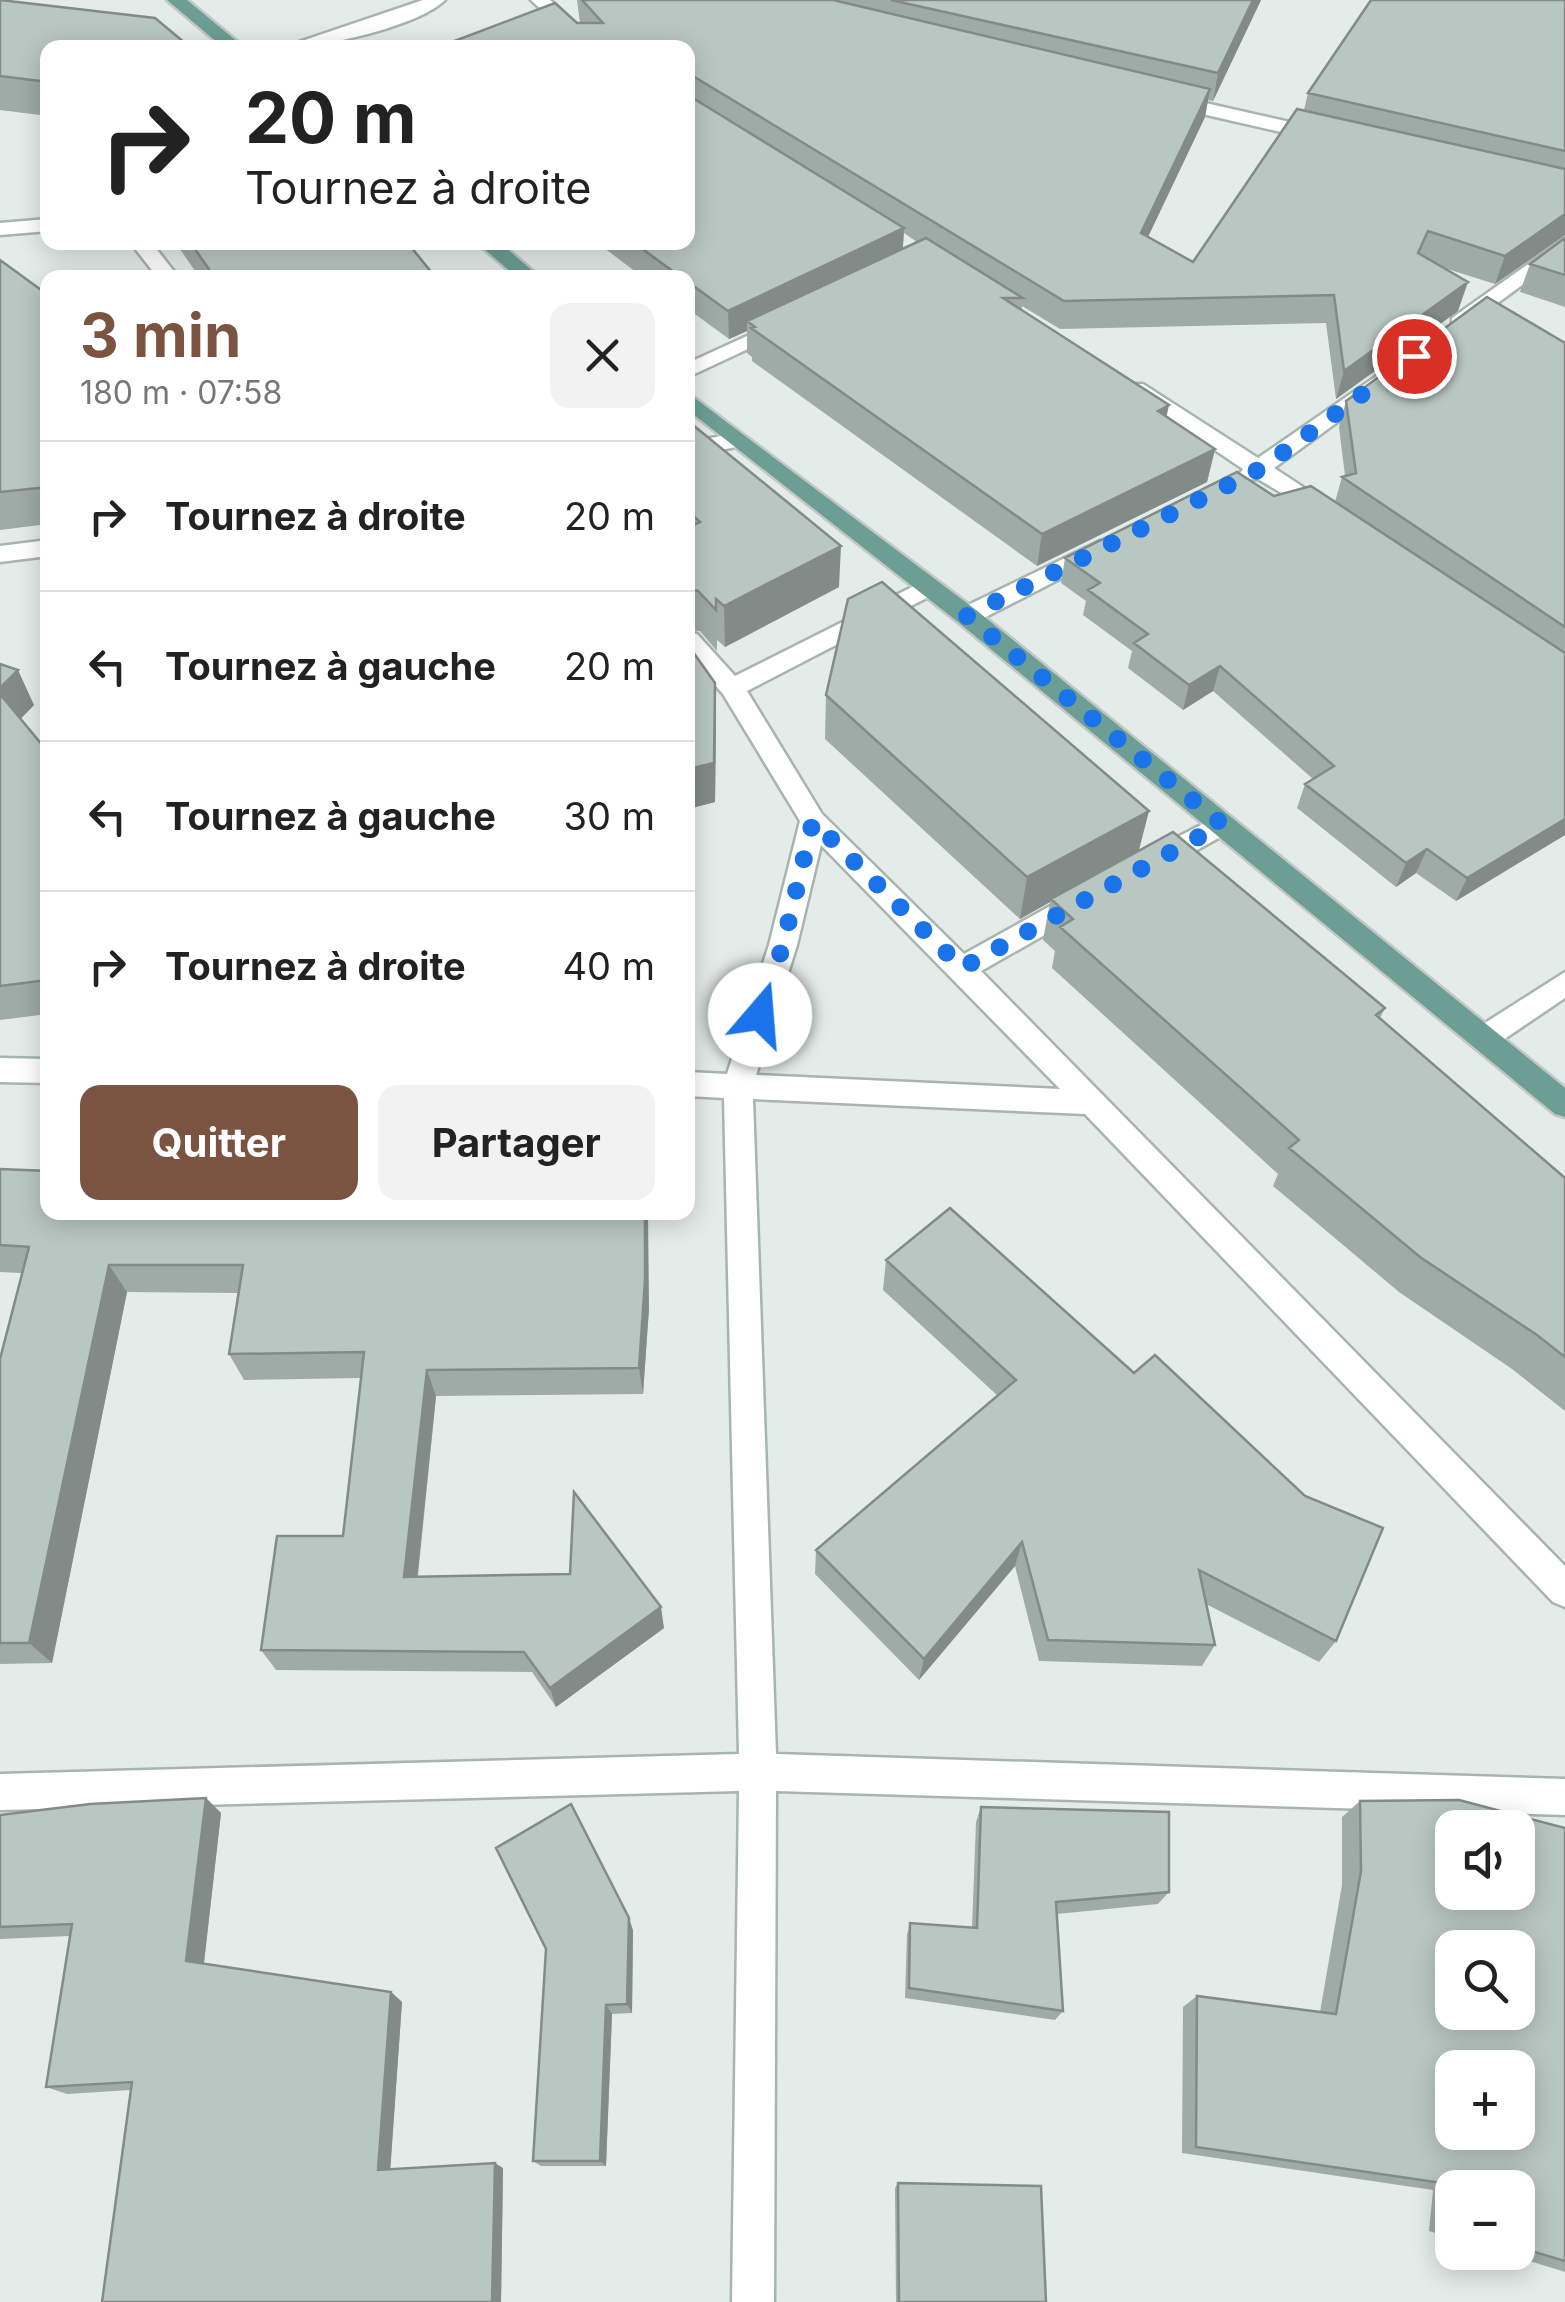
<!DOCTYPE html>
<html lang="fr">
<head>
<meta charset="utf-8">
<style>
	:root { --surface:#fff; --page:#f2f2f2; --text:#222; --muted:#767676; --line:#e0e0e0; --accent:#7b5441 }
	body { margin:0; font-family:Inter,sans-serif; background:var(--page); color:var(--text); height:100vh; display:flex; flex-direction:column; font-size:38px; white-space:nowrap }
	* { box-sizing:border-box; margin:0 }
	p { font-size:32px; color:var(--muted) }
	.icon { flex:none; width:55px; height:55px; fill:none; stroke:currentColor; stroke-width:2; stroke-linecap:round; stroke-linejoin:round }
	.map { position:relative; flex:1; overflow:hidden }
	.panel { position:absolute; left:40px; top:270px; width:655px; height:950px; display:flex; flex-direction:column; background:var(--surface); border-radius:20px; box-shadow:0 5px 25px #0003 }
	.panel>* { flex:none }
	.banner { position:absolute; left:40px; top:40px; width:655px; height:210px; border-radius:20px; box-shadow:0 5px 25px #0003; background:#fff; color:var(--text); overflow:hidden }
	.tools { position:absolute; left:1435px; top:1810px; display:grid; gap:20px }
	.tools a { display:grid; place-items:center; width:100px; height:100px; border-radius:20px; background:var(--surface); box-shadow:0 5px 25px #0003; font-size:50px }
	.pin { position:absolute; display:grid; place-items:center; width:85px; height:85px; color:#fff; margin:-42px; border:5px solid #fff; border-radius:50%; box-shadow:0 2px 10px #0007 }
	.me { position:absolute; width:110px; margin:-55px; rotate:18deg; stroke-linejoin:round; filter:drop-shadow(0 0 8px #0008) }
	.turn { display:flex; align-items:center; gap:35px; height:210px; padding:0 40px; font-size:45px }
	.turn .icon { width:130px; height:130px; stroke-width:2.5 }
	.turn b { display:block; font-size:70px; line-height:85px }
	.round { display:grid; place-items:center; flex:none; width:105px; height:105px; border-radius:20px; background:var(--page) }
	.overview { display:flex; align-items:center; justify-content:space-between; height:170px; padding:0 40px }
	h1 { font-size:60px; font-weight:700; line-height:75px; color:var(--accent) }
	.button { display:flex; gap:20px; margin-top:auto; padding:20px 40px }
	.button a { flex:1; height:115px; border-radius:20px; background:var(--accent); color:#fff; font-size:40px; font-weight:700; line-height:115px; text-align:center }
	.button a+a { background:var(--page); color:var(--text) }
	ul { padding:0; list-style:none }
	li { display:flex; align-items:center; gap:30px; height:150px; padding:0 40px; border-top:2px solid var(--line) }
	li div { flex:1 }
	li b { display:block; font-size:38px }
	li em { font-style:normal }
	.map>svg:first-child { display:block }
</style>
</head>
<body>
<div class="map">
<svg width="1565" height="2302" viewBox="0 0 1565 2302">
	<rect width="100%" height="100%" fill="#e4ece9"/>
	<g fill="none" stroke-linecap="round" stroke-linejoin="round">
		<!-- minor casing -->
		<g stroke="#a7b4b0" stroke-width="5">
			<path id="minor" d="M423 0H445C417 27 320 48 281 48Z
				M531 0H550L602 48H582Z
				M1170 95 1325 130 1335 136 1325 142 1163 105 1161 101Z
				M48 219V231L0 235V223Z
				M1565 238V254L1466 326H1452V318Z
				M130 242H151L179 278H158Z
				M784 319 795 325 791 329 688 377V363Z
				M1378 375 1386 377V387L1274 468 1335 508 1339 513 1327 520 1258 479 1241 480 1238 475 1243 469 1124 389 1127 384H1143L1258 458Z
				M739 433 750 440 747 445 688 456V442Z
				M48 540V556L0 562V546Z
				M1100 541 1112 549 1108 554 976 622 967 624 955 616 958 610Z
				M928 579 940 587 936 593 747 691 822 814 964 954 1072 894H1092L1096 901 1092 908 981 971 1565 1566V1607L1553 1602 1085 1114 753 1099 776 1754 1565 1779V1815L776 1791 774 2302H732L739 1791 0 1810V1774L739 1754 724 1098 688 1096V1072L727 1074 769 945 800 821 723 694 688 655V632L697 634 735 676ZM821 845 1060 1089 756 1075 797 945Z
				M1222 814 1235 824 1231 831 1163 869H1143L1140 862 1143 855Z
				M1565 972V998L1494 1046H1474L1470 1038 1474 1030Z
				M0 1058 48 1059V1083L0 1082Z"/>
		</g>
		<!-- major casing -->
		<g stroke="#c2c8c7" stroke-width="5">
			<path id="major" d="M167 0H187L245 48H224Z
				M476 242H499L541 278H518Z
				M688 393 976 610 1565 1088V1117L1555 1114 958 622 688 410Z"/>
		</g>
		<!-- minor -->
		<use href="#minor" fill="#fff" fill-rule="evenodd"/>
		<!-- major -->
		<use href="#major" fill="#6c9e95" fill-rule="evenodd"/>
	</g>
	<!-- wall -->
	<path fill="#9faba7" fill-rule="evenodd" d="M0 0 48 48V116L0 110Z
		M577 0H1261L1213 101 1208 100 1205 117 1148 237 1193 262 1304 110 1308 93 1565 0V235L1495 284 1441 267 1458 311 1336 399 1326 323 1060 329 1022 306V310L1166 417 1215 449 1207 482 1037 566 752 361V357L747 353V331L729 339 688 309V278H644L596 242H688V48L577 23H580ZM904 233 917 242 903 248Z
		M1565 238V307L1520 292 1530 264Z
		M175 242H407L436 278H200Z
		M0 260 48 295V524L0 530Z
		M1565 343V835L1456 901 1416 873 1396 887 1297 808 1305 784 1313 779 1213 691 1183 710 1128 668 1132 651 1083 615 1086 601 1061 583 1065 558 1335 502 1342 477 1345 476 1339 427 1346 401Z
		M688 421 839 587 725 647 717 640V651L700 631 689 630 690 649 715 683 716 723 715 802 688 809Z
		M0 664 34 705 21 719 48 752V1014L0 1020Z
		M826 695 1139 850 1385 1008 1380 1018 1565 1178V1411L1512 1369 1399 1292 1273 1186 1278 1174 1052 968 1055 951 1043 940 1050 902 1020 919 825 739Z
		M0 1169 649 1308 643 1394 436 1396 418 1576 664 1628 556 1707 532 1672 276 1670 261 1650 343 1536 361 1378 244 1380 229 1354 238 1293 127 1292 52 1663 0 1664V1359L22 1273 0 1272Z
		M886 1260 1336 1641 1319 1662 1206 1604 1215 1645 1202 1666 1039 1661 1015 1566 919 1680 815 1574 816 1550 998 1396 883 1290Z
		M206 1798 221 1813 204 1963 391 1992 402 2002 390 2169 503 2168 501 2302 130 2090 67 2094 46 2087 70 1936 0 1939V1815Z
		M1360 1801 1565 1828V2272L1501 2252H1518V2188H1452V2238L1429 2231 1433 2190 1182 2153 1183 2007 1197 1996 1320 2012 1342 1885V1817Z
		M981 1807 1169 1892 1158 1904 1057 1914 1063 2011 1055 2020 905 1998 907 1935 910 1923 972 1928 976 1822Z
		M633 1930 632 2013 612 2014 606 2166H541L533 2161Z
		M898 2183 1046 2302H896L895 2188Z"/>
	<!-- shaded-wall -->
	<path fill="#828b88" d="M1253 0H1261L1213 101 1218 73Z
		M1210 89 1205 117 1136 262 1141 233Z
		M1565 214V235L1495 284 1505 256Z
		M904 228 902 257 747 321V331L729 339 728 311Z
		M1468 282 1458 311 1336 399 1344 371Z
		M1169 405 1162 438 1158 411Z
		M1215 449 1207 482 1037 566 1042 534Z
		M841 546 839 587 725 647 724 606Z
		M688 624H689L691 664 688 666Z
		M1220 666 1213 691 1183 710 1189 685Z
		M18 670 34 705 14 725 0 696V688Z
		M715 683 716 723 715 802 688 809V769Z
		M1149 811 1138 854 1051 899 1050 902 1020 919 1027 877Z
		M1565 819V835L1456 901 1467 878Z
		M1427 849 1416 873 1396 887 1406 863Z
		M645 1212H648L649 1308 643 1394 639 1368Z
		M109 1265 127 1292 52 1663 29 1643Z
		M427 1370 436 1396 415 1598 404 1577Z
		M1022 1542 1015 1566 919 1680 924 1659Z
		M661 1607 664 1628 556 1707 550 1688Z
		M206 1798 221 1813 203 1971 186 1961Z
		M629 1918 633 1930 632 2013 627 2004Z
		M391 1992 402 2002 390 2174 378 2170Z
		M606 2005 612 2014 606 2166 600 2161Z
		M495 2163 503 2168 501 2302H492Z"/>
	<!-- building -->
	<path fill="#b9c7c2" stroke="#828b88" stroke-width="2.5" fill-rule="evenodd" d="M0 0 155 18 191 48H48V82L0 76Z
		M582 0H833L1210 89 1141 233 1193 262 1297 109 1565 169V214L1505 256 1428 231 1418 253 1468 282 1344 371 1334 295 1064 301 688 73V48H436L555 3 577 23H603Z
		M891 0H1253L1218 73Z
		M1371 0H1565V151L1308 93Z
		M688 95 904 228 728 311 688 282V278H682L633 242H688Z
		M926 238 1023 298H1003L1169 405 1158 411 1215 449 1042 534 751 328 755 327 747 321Z
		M1565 238V275L1530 264Z
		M190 242H407L436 278H215Z
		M0 260 48 295V487L0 492Z
		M1487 297 1565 343V627L1342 477 1356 473 1346 401Z
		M688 421 841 546 724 606 716 599V610L698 591 688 589V528L700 522 688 511Z
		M1237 472 1274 496 1311 486 1565 653V819L1467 878 1427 849 1406 863 1305 784 1334 766 1220 666 1189 685 1134 643 1148 634 1088 590 1100 583 1065 558Z
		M882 582 1149 811 1027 877 826 695 848 599Z
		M688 645 715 683 714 763 688 769Z
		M0 664 18 670 0 688Z
		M0 694 48 752V980L0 986Z
		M1173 832 1385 1008 1376 1015 1565 1178V1357L1537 1335 1420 1257 1289 1148 1299 1140 1060 927 1073 919 1051 899Z
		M0 1169 48 1171V1212H645V1280L639 1368 427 1370 404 1577 570 1574 574 1492 661 1607 550 1688 524 1652 261 1650 277 1536H343L364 1352 229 1354 243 1265H109L29 1643H0V1359L29 1247 0 1245Z
		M950 1208 1134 1373 1155 1355 1305 1496 1383 1528 1336 1641 1199 1570 1215 1645 1048 1640 1022 1542 924 1659 816 1550 1016 1380 886 1260Z
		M206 1798 186 1961 391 1992 378 2170 495 2163 492 2302H102L132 2082 46 2087 72 1924 0 1927V1815L90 1804Z
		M1459 1800 1565 1828V2261L1518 2247V2188H1456V2185L1196 2147 1197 1996 1336 2014 1361 1871 1360 1801ZM1452 1828H1518V1892H1452ZM1452 1948H1518V2012H1452ZM1452 2068H1518V2132H1452Z
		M571 1804 629 1918 627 2004 606 2005 600 2161H533L546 1949 496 1848Z
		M981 1807 1169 1812V1892L1056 1902 1063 2011 909 1988 910 1923 977 1928Z
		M898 2183 1041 2186 1046 2302H899Z"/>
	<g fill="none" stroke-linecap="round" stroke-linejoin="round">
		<!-- route -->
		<path stroke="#1a73e8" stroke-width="18" stroke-dasharray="0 32.4" d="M760 1015 783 945 813 821 962 968 1222 824 967 616 1262 468 1414 356"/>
	</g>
</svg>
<div class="tools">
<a><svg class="icon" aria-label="sound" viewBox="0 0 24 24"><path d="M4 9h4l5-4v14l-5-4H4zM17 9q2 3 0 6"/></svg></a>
<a><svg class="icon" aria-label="search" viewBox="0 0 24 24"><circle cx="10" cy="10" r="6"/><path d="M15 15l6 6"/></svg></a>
<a>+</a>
<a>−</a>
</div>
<div class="pin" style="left:1414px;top:356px;background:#d93025"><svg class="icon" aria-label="arrive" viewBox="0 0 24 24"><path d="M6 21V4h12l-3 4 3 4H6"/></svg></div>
<svg class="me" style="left:760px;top:1015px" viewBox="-20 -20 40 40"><circle r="19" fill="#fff"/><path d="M0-13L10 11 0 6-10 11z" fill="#1a73e8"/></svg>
<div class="banner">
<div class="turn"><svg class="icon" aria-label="right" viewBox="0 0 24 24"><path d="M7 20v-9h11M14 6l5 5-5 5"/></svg><div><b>20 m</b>Tournez à droite</div></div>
</div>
<section class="panel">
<div class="overview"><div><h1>3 min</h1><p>180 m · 07:58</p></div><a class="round"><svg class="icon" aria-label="close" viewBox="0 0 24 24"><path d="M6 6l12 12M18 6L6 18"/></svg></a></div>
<ul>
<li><svg class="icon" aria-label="right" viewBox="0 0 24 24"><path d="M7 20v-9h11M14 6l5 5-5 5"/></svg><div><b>Tournez à droite</b></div><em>20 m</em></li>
<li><svg class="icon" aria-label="left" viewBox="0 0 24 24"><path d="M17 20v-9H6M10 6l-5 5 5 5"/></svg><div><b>Tournez à gauche</b></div><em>20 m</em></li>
<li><svg class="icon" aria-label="left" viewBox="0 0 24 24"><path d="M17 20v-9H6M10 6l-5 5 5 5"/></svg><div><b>Tournez à gauche</b></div><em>30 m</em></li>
<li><svg class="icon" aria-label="right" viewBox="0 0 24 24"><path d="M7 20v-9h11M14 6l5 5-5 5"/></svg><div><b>Tournez à droite</b></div><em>40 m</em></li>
</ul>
<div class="button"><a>Quitter</a><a>Partager</a></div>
</section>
</div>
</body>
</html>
